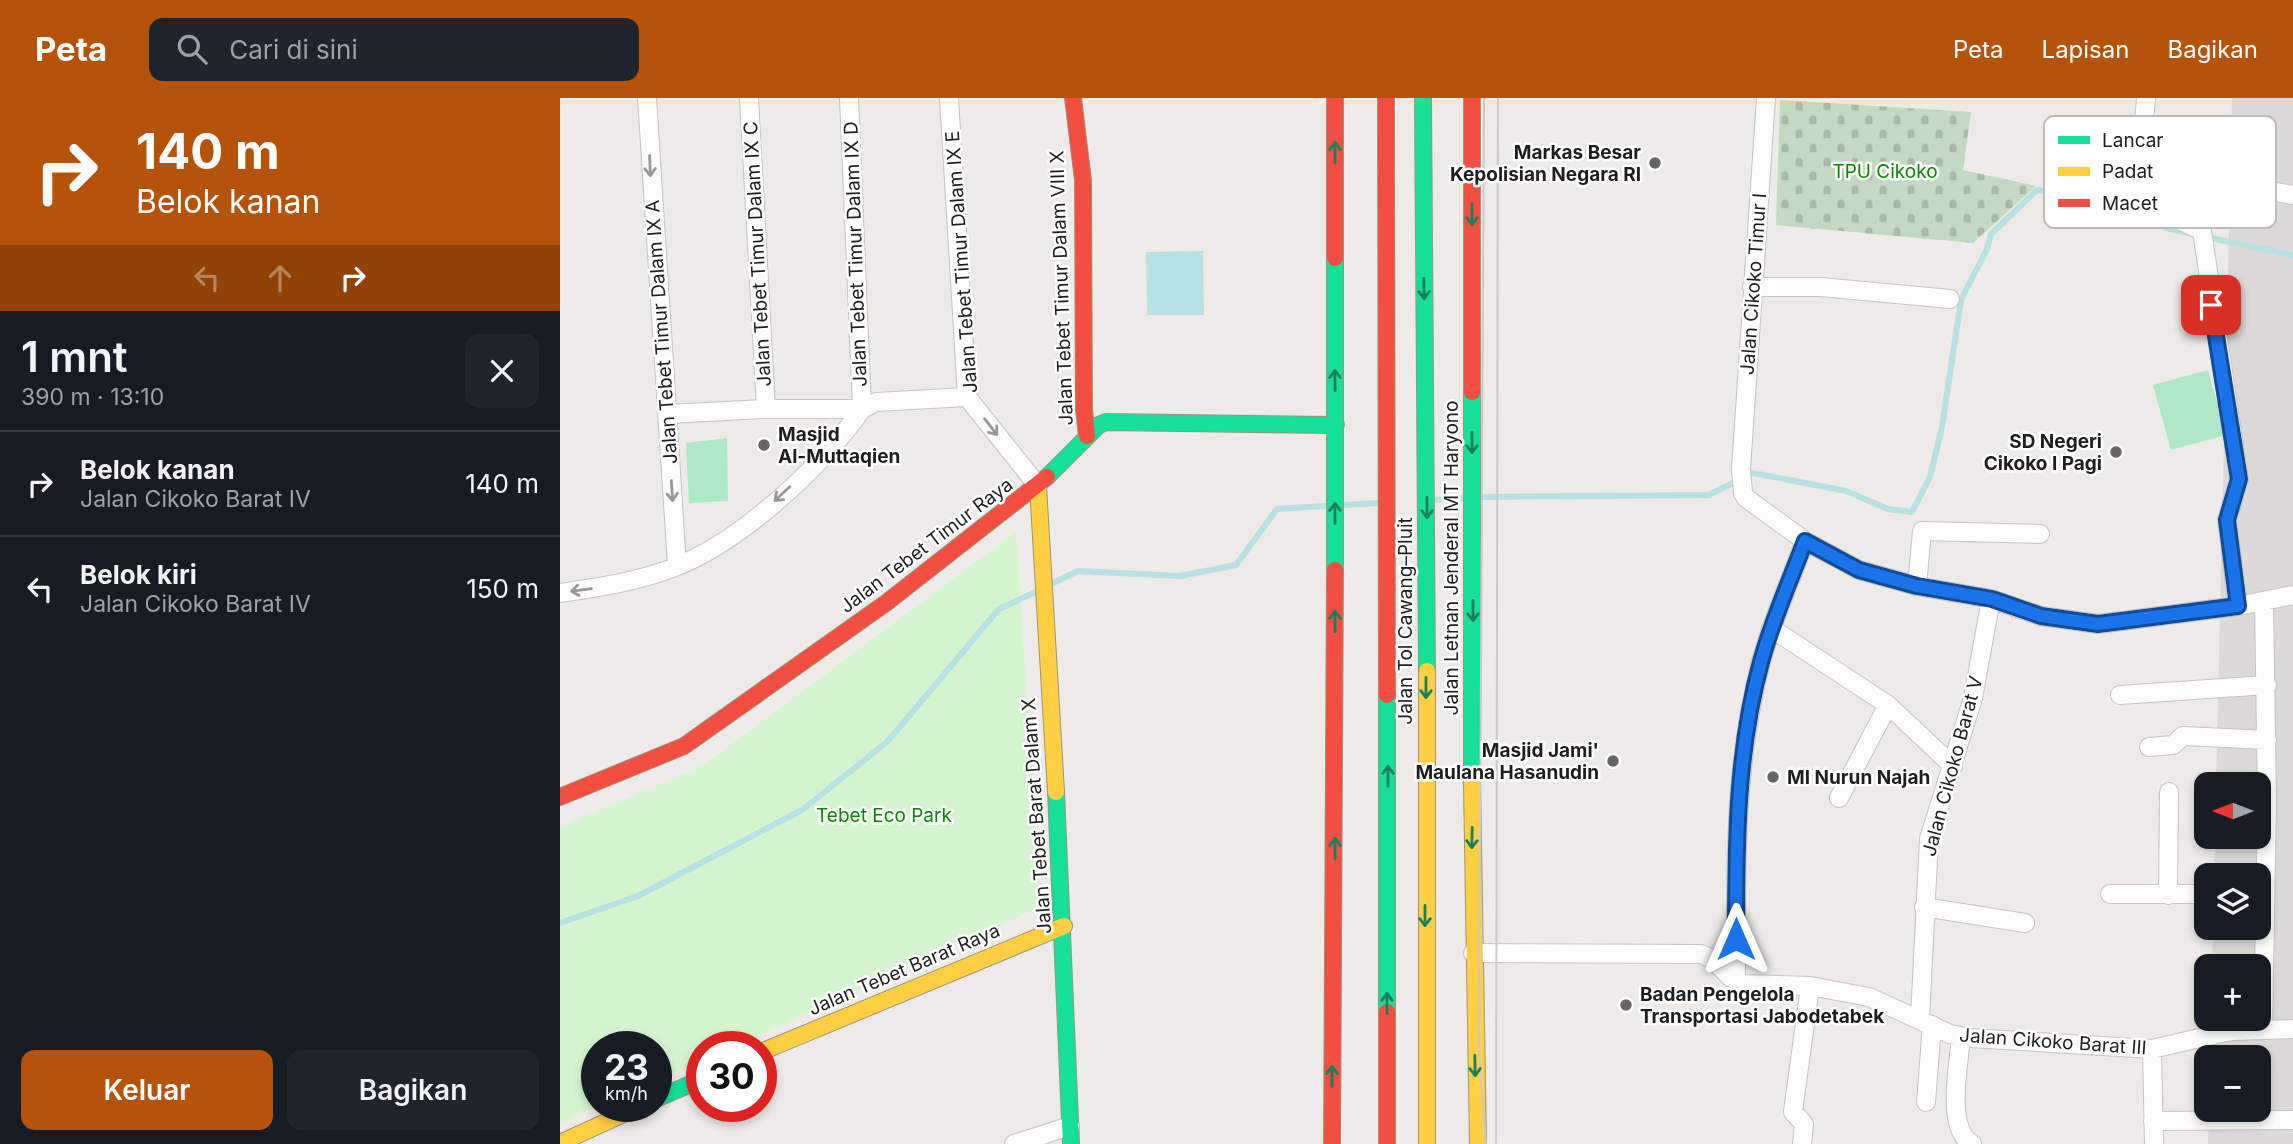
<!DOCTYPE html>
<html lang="id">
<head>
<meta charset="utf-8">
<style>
	:root { --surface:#171b24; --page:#20242c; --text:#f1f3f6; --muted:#9ea1a6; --line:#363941; --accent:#b45309 }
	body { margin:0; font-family:Inter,sans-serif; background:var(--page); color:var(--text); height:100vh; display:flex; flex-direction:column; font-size:26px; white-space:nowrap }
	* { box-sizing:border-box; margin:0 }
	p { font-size:23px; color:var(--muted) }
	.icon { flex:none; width:38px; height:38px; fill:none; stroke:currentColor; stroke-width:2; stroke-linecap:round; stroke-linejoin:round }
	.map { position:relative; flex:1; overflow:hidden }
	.side { display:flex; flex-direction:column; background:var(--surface); width:560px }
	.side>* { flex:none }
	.top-card { background:#b45309; color:#fff; overflow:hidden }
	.needle { width:46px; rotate:270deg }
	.controls { position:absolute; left:1634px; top:674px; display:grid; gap:14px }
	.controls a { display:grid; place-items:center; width:77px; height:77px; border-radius:14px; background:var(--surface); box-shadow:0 4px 10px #0003; font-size:35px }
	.speed { position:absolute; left:21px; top:933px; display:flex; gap:14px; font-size:35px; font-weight:700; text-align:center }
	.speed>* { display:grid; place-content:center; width:91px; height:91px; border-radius:50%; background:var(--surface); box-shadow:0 4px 10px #0003; line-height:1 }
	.speed small { font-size:18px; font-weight:400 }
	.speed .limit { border:10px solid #d22; background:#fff; color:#111 }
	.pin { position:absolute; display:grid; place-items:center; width:60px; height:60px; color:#fff; margin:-30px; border-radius:14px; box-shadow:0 4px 10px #0006 }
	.me { position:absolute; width:77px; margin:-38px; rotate:0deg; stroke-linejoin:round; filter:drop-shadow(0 0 5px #0008) }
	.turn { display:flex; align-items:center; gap:24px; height:147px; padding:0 21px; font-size:32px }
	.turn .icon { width:91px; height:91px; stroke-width:2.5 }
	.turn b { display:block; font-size:49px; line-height:60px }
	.lanes { display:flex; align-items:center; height:66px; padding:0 21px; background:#0003; justify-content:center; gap:35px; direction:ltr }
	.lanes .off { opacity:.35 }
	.round { display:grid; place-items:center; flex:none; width:74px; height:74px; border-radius:14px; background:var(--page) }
	.summary { display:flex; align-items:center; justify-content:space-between; height:119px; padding:0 21px }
	h1 { font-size:42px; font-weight:600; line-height:52px }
	.action { display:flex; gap:14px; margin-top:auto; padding:14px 21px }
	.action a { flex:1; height:80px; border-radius:14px; background:var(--accent); color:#fff; font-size:28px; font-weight:600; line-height:80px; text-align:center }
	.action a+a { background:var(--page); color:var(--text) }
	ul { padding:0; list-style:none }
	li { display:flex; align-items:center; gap:21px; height:105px; padding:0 21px; border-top:2px solid var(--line) }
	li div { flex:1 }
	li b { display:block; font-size:26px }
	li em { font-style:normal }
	header { display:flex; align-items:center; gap:42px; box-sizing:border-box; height:98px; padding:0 35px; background:var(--accent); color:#fff }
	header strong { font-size:33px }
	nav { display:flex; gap:38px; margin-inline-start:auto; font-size:24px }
	.search { width:490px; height:63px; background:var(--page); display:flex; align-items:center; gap:18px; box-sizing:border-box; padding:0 24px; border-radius:14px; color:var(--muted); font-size:26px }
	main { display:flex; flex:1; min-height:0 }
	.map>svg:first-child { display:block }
</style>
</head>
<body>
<header>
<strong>Peta</strong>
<div class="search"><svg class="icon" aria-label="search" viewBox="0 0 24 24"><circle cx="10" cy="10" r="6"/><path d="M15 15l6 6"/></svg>Cari di sini</div>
<nav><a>Peta</a><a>Lapisan</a><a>Bagikan</a></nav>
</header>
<main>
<section class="side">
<div class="top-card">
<div class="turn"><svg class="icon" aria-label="right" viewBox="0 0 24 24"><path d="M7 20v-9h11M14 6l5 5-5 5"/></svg><div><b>140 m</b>Belok kanan</div></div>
<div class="lanes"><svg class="icon off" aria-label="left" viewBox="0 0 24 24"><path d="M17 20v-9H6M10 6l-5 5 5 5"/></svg><svg class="icon off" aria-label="ahead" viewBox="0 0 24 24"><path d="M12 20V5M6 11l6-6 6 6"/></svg><svg class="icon" aria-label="right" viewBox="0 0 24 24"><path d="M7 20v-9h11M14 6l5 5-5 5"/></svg></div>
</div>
<div class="summary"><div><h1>1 mnt</h1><p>390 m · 13:10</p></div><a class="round"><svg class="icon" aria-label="close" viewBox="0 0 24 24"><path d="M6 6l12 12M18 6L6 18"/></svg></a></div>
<ul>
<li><svg class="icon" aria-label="right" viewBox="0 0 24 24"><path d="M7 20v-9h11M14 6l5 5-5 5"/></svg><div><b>Belok kanan</b><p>Jalan Cikoko Barat IV</p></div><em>140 m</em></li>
<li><svg class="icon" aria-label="left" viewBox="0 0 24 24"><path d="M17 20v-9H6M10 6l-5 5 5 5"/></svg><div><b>Belok kiri</b><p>Jalan Cikoko Barat IV</p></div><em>150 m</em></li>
</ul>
<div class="action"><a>Keluar</a><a>Bagikan</a></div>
</section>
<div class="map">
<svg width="1733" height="1046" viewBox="0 0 1733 1046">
	<defs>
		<pattern id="cemetery-stones" width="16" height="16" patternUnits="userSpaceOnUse" patternTransform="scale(1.75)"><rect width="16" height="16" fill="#c4d9c2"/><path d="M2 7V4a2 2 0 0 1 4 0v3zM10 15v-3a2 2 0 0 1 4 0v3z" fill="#a8baa6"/></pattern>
	</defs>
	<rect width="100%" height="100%" fill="#edeae7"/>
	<!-- residential -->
	<path fill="#dcdad8" d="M1672 0H1733V1046H1648L1649 1012H1699V959H1650L1651 921 1699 920V868H1652L1653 830H1699V777H1654L1655 739 1699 738V686H1656Z"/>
	<!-- cemetery -->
	<path fill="url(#cemetery-stones)" d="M1220 2 1411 14 1403 72 1476 88 1413 145 1216 127Z"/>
	<!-- park -->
	<path fill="#d5f5d0" d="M456 434 480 809 175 948H142V963L96 983V948H37V1008H40L0 1025V729L141 669Z"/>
	<!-- pitch -->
	<path fill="#aee8c7" d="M1648 272 1666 337 1611 352 1593 287Z
		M167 340 168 403 129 405 126 345Z"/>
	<!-- water -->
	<path fill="#b7e1e3" d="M643 153 644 217H587L586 154Z"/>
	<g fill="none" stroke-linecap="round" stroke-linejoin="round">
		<!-- stream -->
		<path stroke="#b7e1e3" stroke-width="6" d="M1597 117 1606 130 1628 135
			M1646 139 1733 157
			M920 399 1149 397 1193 375 1286 393 1328 411 1352 414 1370 379 1382 329 1401 202 1427 151 1431 136 1477 92 1577 106
			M875 402 902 400
			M784 407 819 405
			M491 486 518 473 620 478 676 467 717 411 766 408
			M0 825 78 798 242 712 327 644 439 511 478 493"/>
		<!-- street casing -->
		<g stroke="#c5c4c3" stroke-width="20">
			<path id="street" d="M87 0 117 468
				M189 0 206 311
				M389 0 407 299 478 388
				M1206 0 1181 371 1183 395 1186 400 1245 443 1299 472 1357 488 1431 501 1481 518 1538 526 1678 508 1733 497
				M1586 0 1578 102 1642 133 1679 381 1667 422 1678 508
				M1614 116 1667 117 1672 93 1681 88 1733 97
				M1192 189H1261L1390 201
				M107 316 206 311H302L316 304 407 299
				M1357 488 1362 433 1480 436
				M0 495C40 489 77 484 115 469 182 443 261 369 302 311L289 0
				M1211 530 1328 607 1393 668
				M1560 597 1707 587
				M1589 649 1613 647 1623 638 1707 642
				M1279 700 1328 607
				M1550 796H1647
				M1608 797 1609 694
				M1364 809 1465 825
				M913 855 1141 856 1152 861 1170 879 1184 886 1250 888 1309 899 1390 936 1411 940 1592 951 1670 933 1733 931
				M1176 883C1176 776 1173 669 1201 564 1212 523 1230 483 1245 443
				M1360 920 1369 741 1413 600 1431 501
				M1703 930 1707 704 1704 504
				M1401 939C1399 967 1385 1030 1412 1046
				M1592 951 1594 1046
				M1366 1004 1372 927
				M1593 1023 1733 1022
				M454 1046 510 1028
				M1242 1046 1244 1026 1233 1014 1250 888"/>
		</g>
		<!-- fast casing -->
		<g stroke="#98967e" stroke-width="18">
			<path id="fast" d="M863 0 867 573
				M775 160V472
				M912 294V685
				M487 379 539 327 546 324 776 327
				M827 597V914
				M496 694 511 1046
				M96 1001 142 981"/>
		</g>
		<!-- slow casing -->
		<g stroke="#98967e" stroke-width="18">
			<path id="slow" d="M478 388 496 694
				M867 573V1046
				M912 685 918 1046
				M201 954 504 828
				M0 1045 81 1008"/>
		</g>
		<!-- jam casing -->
		<g stroke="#98967e" stroke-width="18">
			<path id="jam" d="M513 0 523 82 524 312 527 338
				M775 0V160
				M826 0 827 597
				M912 0V294
				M0 699 124 648 326 505 487 379
				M827 914V1046
				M772 1046 775 472"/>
		</g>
		<!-- street -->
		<use href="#street" stroke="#fcfcfb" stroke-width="18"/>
		<!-- fast -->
		<use href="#fast" stroke="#16e098" stroke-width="16"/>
		<!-- slow -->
		<use href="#slow" stroke="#ffcf43" stroke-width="16"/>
		<!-- jam -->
		<use href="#jam" stroke="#f24e42" stroke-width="16"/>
		<!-- tram -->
		<path stroke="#cacac9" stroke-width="2" d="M924 0 919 955 926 1046
			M936 1046 938 0"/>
	</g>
	<!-- one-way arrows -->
	<defs><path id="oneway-shaft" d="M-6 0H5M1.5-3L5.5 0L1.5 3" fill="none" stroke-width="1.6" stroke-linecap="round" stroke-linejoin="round" transform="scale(1.75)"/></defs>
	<g stroke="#1a7f5b">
		<use href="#oneway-shaft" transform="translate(775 54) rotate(-90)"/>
		<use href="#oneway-shaft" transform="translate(912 117) rotate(90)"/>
		<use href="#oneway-shaft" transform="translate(864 191) rotate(89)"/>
		<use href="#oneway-shaft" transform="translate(775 282) rotate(-91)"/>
		<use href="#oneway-shaft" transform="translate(912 345) rotate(90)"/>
		<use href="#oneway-shaft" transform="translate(867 410) rotate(90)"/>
		<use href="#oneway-shaft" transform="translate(775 415) rotate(-90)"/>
		<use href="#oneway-shaft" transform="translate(913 513) rotate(90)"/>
		<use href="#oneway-shaft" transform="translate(775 523) rotate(-90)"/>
		<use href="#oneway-shaft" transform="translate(866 590) rotate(90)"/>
		<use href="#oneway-shaft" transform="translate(828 678) rotate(-90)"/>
		<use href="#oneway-shaft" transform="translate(912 740) rotate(91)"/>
		<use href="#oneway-shaft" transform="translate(775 750) rotate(-90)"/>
		<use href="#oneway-shaft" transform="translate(865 818) rotate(90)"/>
		<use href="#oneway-shaft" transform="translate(827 905) rotate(-90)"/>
		<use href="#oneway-shaft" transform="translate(915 968) rotate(89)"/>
		<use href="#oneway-shaft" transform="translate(772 978) rotate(-90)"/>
	</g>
	<g stroke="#989898">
		<use href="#oneway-shaft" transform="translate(90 68) rotate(88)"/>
		<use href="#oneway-shaft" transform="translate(431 329) rotate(52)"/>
		<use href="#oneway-shaft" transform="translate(112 393) rotate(86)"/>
		<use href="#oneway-shaft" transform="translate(222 396) rotate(137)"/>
		<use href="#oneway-shaft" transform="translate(21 492) rotate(173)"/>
	</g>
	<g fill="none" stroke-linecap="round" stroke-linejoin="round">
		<!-- route casing -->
		<g stroke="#114b97" stroke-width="18">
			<path id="route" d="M1176 841C1176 747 1176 655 1201 564 1212 523 1230 483 1245 443L1299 472 1357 488 1432 501 1481 518 1538 526 1678 508 1667 422 1679 381 1651 207"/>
		</g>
		<!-- route -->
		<use href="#route" stroke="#1a73e8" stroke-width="12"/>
	</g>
	<!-- markers -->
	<g fill="#666564" stroke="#fff" stroke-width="2.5">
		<circle cx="1095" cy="65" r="7"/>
		<circle cx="204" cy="347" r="7"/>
		<circle cx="1556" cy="354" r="7"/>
		<circle cx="1053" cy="663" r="7"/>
		<circle cx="1213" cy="679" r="7"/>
		<circle cx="1066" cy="907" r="7"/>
	</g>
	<g text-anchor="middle" stroke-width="5" stroke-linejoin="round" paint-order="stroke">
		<!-- poi labels -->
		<g font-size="19" font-weight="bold" fill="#1e1e1e" stroke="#fff" text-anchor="end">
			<text x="1081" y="61">Markas Besar<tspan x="1081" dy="22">Kepolisian Negara RI</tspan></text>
			<text x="218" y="343" text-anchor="start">Masjid<tspan x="218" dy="22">Al-Muttaqien</tspan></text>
			<text x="1542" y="350">SD Negeri<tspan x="1542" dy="22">Cikoko I Pagi</tspan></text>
			<text x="1039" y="659">Masjid Jami'<tspan x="1039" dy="22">Maulana Hasanudin</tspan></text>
			<text x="1227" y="686" text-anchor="start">MI Nurun Najah</text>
			<text x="1080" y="903" text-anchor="start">Badan Pengelola<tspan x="1080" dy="22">Transportasi Jabodetabek</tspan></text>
		</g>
		<!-- park labels -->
		<g font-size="19" fill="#0c8603" stroke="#fff">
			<text x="1325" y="80">TPU Cikoko</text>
			<text x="324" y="724">Tebet Eco Park</text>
		</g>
		<!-- street labels -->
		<g font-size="19" fill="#1e1e1e" stroke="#fff">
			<text transform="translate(197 156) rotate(-93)" y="7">Jalan Tebet Timur Dalam IX C</text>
			<text transform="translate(295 156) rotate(-92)" y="7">Jalan Tebet Timur Dalam IX D</text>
			<text transform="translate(401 164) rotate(-94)" y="7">Jalan Tebet Timur Dalam IX E</text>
			<text transform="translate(1193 186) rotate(-86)" y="7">Jalan Cikoko Timur I</text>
			<text transform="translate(501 190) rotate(-92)" y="7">Jalan Tebet Timur Dalam VIII X</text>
			<text transform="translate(101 234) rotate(-94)" y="7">Jalan Tebet Timur Dalam IX A</text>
			<text transform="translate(366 447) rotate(-37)" y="7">Jalan Tebet Timur Raya</text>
			<text transform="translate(891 460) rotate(-90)" y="7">Jalan Letnan Jenderal MT Haryono</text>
			<text transform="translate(845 523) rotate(-90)" y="7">Jalan Tol Cawang–Pluit</text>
			<text transform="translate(1392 668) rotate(-75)" y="7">Jalan Cikoko Barat V</text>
			<text transform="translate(476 718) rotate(-94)" y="7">Jalan Tebet Barat Dalam X</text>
			<text transform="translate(344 871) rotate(-23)" y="7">Jalan Tebet Barat Raya</text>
			<text transform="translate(1493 943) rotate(4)" y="7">Jalan Cikoko Barat III</text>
		</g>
	</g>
	<!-- legend -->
	<rect x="1484" y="18" width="232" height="112" rx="10" fill="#fff" stroke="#bcbcbc" stroke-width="2"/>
	<rect x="1498" y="38" width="32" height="8" fill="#16e098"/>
	<rect x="1498" y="69" width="32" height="9" fill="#ffcf43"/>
	<rect x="1498" y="101" width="32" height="8" fill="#f24e42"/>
	<g font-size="19" fill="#1e1e1e">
		<text x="1542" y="49">Lancar</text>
		<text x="1542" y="80">Padat</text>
		<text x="1542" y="112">Macet</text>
	</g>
</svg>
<div class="controls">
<a><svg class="needle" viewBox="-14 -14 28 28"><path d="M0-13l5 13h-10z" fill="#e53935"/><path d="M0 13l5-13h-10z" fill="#9ea1a6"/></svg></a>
<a><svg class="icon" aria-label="layers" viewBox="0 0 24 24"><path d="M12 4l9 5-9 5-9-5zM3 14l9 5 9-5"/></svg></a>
<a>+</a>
<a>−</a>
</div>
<div class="speed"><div>23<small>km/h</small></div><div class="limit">30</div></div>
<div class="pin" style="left:1651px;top:207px;background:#d93025"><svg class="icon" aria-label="arrive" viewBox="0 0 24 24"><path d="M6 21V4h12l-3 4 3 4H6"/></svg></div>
<svg class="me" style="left:1176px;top:841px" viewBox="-20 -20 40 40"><path d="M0-17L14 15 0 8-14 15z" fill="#1a73e8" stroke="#fff" stroke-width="4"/></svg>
</div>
</main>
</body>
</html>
